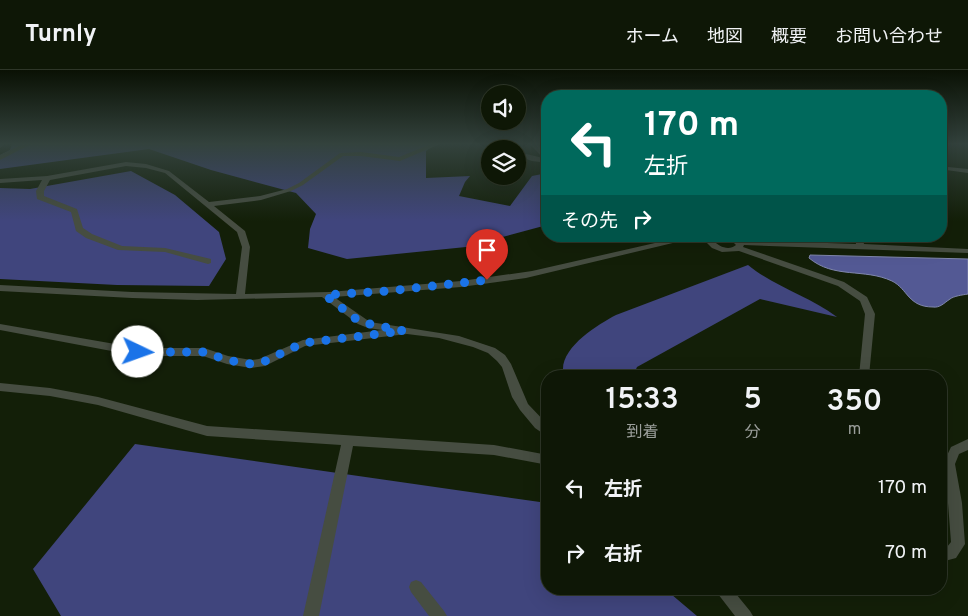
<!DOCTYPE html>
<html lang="ja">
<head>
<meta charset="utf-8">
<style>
	:root { --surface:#0e1706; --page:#172010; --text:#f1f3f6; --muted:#9b9f9b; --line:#2e3628 }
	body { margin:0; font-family:Overpass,"Noto Sans JP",sans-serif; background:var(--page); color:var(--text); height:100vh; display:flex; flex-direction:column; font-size:19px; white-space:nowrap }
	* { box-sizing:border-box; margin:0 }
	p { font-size:16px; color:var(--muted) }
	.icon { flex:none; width:28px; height:28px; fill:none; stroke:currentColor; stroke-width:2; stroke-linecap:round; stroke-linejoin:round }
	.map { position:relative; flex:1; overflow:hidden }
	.details { position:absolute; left:541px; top:300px; width:406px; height:225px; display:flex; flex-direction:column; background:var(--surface); border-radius:20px; box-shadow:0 5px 20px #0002,0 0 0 1px var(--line) }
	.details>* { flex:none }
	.top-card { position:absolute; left:541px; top:20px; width:406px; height:152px; border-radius:20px; box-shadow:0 5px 20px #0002,0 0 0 1px var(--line); background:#00695c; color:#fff; overflow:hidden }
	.buttons { position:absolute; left:481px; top:15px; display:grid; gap:10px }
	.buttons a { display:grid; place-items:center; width:45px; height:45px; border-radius:50%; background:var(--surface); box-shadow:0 5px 20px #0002,0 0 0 1px var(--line); font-size:25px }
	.pin { position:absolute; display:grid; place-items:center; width:42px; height:42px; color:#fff; margin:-51px -21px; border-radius:50% 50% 50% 0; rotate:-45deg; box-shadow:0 0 5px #0007 }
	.pin .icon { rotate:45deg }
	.me { position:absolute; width:55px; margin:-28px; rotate:93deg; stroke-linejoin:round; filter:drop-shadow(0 0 4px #0008) }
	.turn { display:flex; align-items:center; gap:18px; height:105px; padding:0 20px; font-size:22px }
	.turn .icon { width:65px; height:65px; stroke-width:2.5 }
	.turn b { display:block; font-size:35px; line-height:42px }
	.then { display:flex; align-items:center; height:48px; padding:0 20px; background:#0003; gap:10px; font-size:19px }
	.eta { display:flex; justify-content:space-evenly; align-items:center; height:85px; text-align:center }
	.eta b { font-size:30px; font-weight:600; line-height:35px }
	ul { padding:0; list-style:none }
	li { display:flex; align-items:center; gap:15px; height:65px; padding:0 20px }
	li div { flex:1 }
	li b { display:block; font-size:19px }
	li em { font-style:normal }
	header { display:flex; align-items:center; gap:30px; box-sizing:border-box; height:70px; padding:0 25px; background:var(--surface); border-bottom:1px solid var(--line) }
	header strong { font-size:24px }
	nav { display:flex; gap:28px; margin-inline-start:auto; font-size:18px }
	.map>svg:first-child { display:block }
</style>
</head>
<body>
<header>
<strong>Turnly</strong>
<nav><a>ホーム</a><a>地図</a><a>概要</a><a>お問い合わせ</a></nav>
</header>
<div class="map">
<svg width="968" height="546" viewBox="0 0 968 546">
	<rect width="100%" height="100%" fill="#131f08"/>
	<!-- forest -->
	<path fill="#40457d" d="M12 74H435L426 81V108L470 106 465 112 459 126 510 136 532 106 547 103V155L466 177 347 189 308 178 310 159 316 144 296 123 211 100 149 79 0 99V85L10 80Z
		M131 101 175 125 219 162 226 189 209 216 117 215 0 209V118L30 119Z
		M748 195C775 217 809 226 837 247L760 229 637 297 633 306H564C556 280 597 255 616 245Z
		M135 374 547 433 548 519H665L697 546H61L33 499Z"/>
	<!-- water -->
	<path fill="#535994" stroke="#8087ac" d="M810 185 968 189V224C962 225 954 226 950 229 944 233 940 238 933 237 908 237 908 219 892 211 864 198 834 209 809 188Z"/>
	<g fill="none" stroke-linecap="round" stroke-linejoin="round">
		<!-- path -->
		<path stroke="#7f8976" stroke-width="1" stroke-dasharray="2 2" stroke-linecap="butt" d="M941 152 943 154"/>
		<!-- minor -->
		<path fill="#464d41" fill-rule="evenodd" d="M0 74H5L0 78Z
			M23 74H31L0 90V85Z
			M431 74H440L400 91 361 86H343L303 115 291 121 261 130 214 136 245 161 250 177 245 224 329 222 461 211 532 201 677 168 715 166 713 170C719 177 729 181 736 175L727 166H737L741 170 856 174 854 166H862L864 174 968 179V183L744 175 743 177 844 212 867 227 875 244 869 306H859L865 244 860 231 838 216 739 181 722 182 712 178 706 172 695 170 677 172 526 208 461 217 334 227 370 252 459 266 495 278 505 285 511 294 528 334 548 355V367L535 358 520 340 512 327 502 297 497 291 488 283 473 277 439 268 407 264 305 276 265 296 251 298 227 294 203 286H138L0 260V254L138 278H204L228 286 251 290 259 289 303 270 382 260 368 258 358 254 322 227 197 230 132 228 0 221V215L132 222 236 224 242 177 237 162 165 103 146 98 126 96 50 110 44 121V126L77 139 83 158 92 164 122 176 165 178 211 189V193L208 194 165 182 118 180 86 168 76 161 71 142 37 129 36 121 42 110 0 113V109L47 106 126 92 146 94 169 101 209 132 260 126 287 119 299 113 340 83 361 82 399 87Z
			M492 74H500L508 79H500Z
			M530 74H537L548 86V93L532 91 518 86V82L543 88Z
			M948 97 968 99V103L946 100V98Z
			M0 313 50 318 98 327 207 356 494 375 548 385V395L494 385 353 376 319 546H303L341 375 207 366 98 335 50 326 0 321Z
			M968 369V380L959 384 955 394 962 433 965 474 956 488 941 492V478L947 477 951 472 948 433 943 394 951 377Z
			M416 510 421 512 444 541 447 546H429L411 522 409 517 411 512Z
			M716 519H732L750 541 753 546H735L718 524Z"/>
	</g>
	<!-- sky -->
	<linearGradient id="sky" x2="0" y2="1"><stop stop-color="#0a1104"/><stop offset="0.49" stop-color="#33423d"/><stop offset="1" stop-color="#33423d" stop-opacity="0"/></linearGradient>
	<rect width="968" height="151" fill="url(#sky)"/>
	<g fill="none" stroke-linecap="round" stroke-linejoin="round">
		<!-- route -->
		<path stroke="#1a73e8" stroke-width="9" stroke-dasharray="0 16.2" d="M138 282H204L227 290 251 294 261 293 303 273 404 261 360 252 325 225 388 221 487 210"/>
	</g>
</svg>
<div class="buttons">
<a><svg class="icon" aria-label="sound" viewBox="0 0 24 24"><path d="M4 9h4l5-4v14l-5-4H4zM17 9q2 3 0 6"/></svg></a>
<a><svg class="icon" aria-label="layers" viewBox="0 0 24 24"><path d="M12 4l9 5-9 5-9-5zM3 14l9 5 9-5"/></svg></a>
</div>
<div class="pin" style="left:487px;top:210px;background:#d93025"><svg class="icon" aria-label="arrive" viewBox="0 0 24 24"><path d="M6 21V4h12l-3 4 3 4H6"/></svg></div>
<svg class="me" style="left:138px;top:282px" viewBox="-20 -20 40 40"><circle r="19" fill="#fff"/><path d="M0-13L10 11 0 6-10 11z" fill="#1a73e8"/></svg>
<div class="top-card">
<div class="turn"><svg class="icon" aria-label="left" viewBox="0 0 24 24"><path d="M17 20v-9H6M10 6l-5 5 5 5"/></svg><div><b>170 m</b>左折</div></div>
<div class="then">その先<svg class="icon" aria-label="right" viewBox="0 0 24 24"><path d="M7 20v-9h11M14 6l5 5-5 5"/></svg></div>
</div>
<section class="details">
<div class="eta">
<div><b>15:33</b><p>到着</p></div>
<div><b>5</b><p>分</p></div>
<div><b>350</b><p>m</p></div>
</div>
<ul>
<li><svg class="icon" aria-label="left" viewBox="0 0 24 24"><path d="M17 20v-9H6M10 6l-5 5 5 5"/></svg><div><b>左折</b></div><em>170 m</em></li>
<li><svg class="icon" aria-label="right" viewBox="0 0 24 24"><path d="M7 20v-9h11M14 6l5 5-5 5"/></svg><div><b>右折</b></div><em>70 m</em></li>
</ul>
</section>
</div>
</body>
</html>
